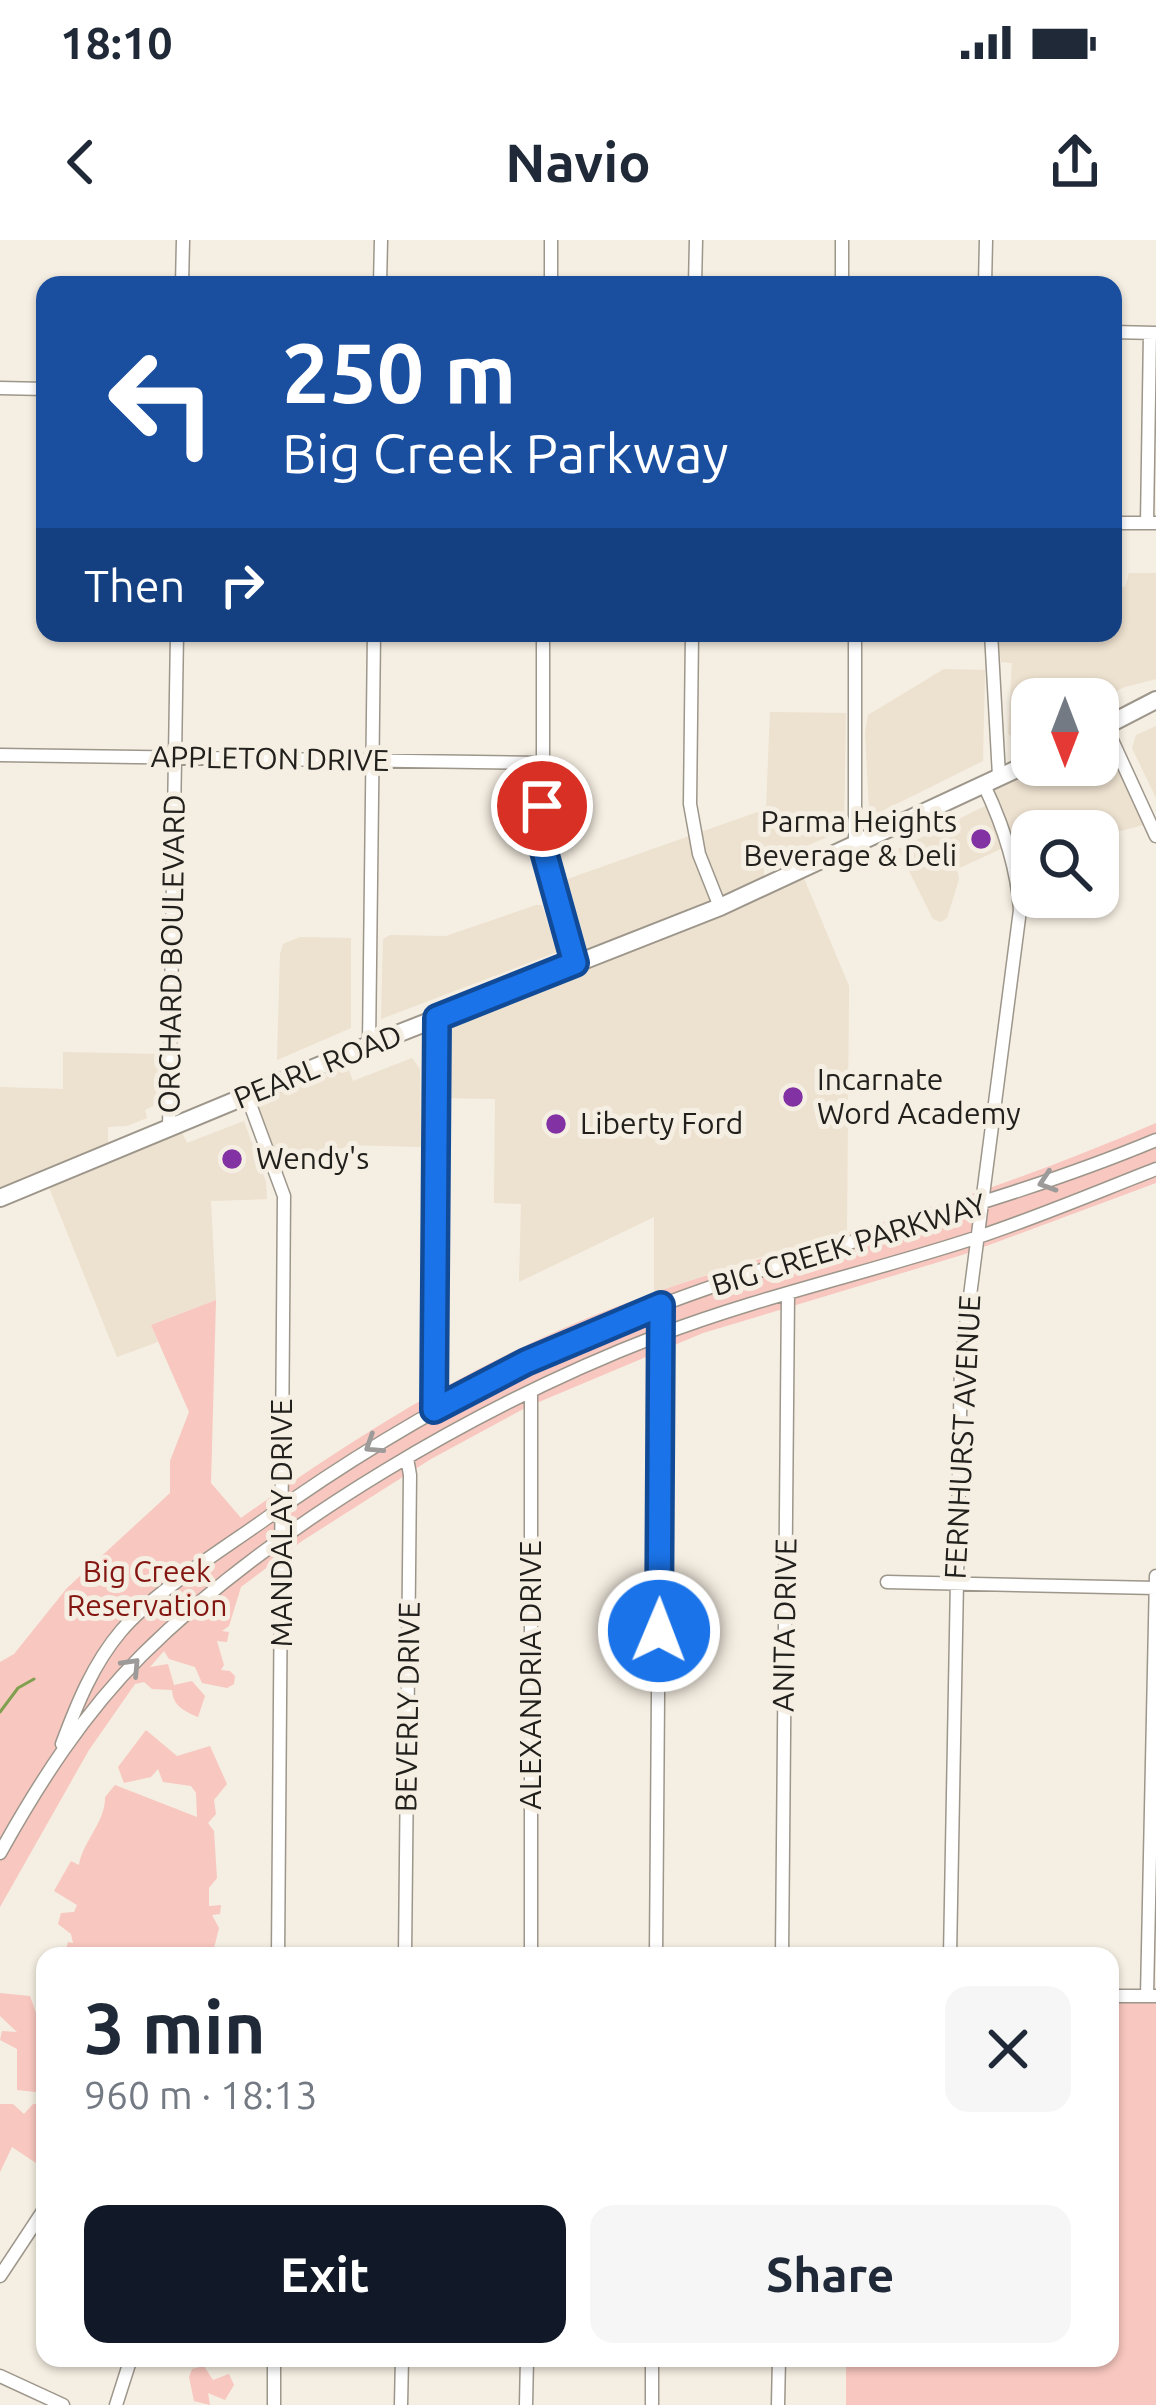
<!DOCTYPE html>
<html lang="en">
<head>
<meta charset="utf-8">
<style>
	:root { --surface:#fff; --page:#f6f6f7; --text:#1f2937; --muted:#747a83; --accent:#111827 }
	body { margin:0; font-family:Ubuntu,sans-serif; background:var(--page); color:var(--text); height:100vh; display:flex; flex-direction:column; font-size:45px; white-space:nowrap }
	* { box-sizing:border-box; margin:0 }
	p { font-size:39px; color:var(--muted) }
	.icon { flex:none; width:66px; height:66px; fill:none; stroke:currentColor; stroke-width:2; stroke-linecap:round; stroke-linejoin:round }
	.map { position:relative; flex:1; overflow:hidden }
	.panel { position:absolute; left:36px; top:1707px; width:1083px; height:420px; display:flex; flex-direction:column; background:var(--surface); border-radius:24px; box-shadow:0 3px 9px #0004 }
	.panel>* { flex:none }
	.guide { position:absolute; left:36px; top:36px; width:1086px; height:366px; border-radius:24px; box-shadow:0 3px 9px #0004; background:#1a4fa0; color:#fff; overflow:hidden }
	.needle { width:78px; rotate:180deg }
	.tools { position:absolute; left:1011px; top:438px; display:grid; gap:24px }
	.tools a { display:grid; place-items:center; width:108px; height:108px; border-radius:24px; background:var(--surface); box-shadow:0 3px 9px #0004; font-size:60px }
	.pin { position:absolute; display:grid; place-items:center; width:102px; height:102px; color:#fff; margin:-51px; border:6px solid #fff; border-radius:50%; box-shadow:0 3px 12px #0007 }
	.me { position:absolute; width:132px; margin:-66px; rotate:1deg; stroke-linejoin:round; filter:drop-shadow(0 0 9px #0008) }
	.turn { display:flex; align-items:center; gap:42px; height:252px; padding:0 48px; font-size:54px }
	.turn .icon { width:156px; height:156px; stroke-width:2.5 }
	.turn b { display:block; font-size:84px; line-height:102px }
	.then { display:flex; align-items:center; height:114px; padding:0 48px; background:#0003; gap:24px; font-size:45px }
	.round { display:grid; place-items:center; flex:none; width:126px; height:126px; border-radius:24px; background:var(--page) }
	.head { display:flex; align-items:center; justify-content:space-between; height:204px; padding:0 48px }
	h1 { font-size:72px; font-weight:700; line-height:90px }
	.primary-button { display:flex; gap:24px; margin-top:auto; padding:24px 48px }
	.primary-button a { flex:1; height:138px; border-radius:24px; background:var(--accent); color:#fff; font-size:48px; font-weight:700; line-height:138px; text-align:center }
	.primary-button a+a { background:var(--page); color:var(--text) }
	.status { display:flex; justify-content:space-between; align-items:center; height:84px; padding:0 60px; background:var(--surface); direction:ltr }
	.status svg { height:33px; fill:currentColor }
	header { display:flex; justify-content:space-between; align-items:center; height:156px; padding:0 48px; background:var(--surface); font-size:54px; font-weight:700 }
	.map>svg:first-child { display:block }
</style>
</head>
<body>
<div class="status"><b>18:10</b><svg viewBox="0 0 49 12"><path d="M0 12V9h3v3zM5 12V6h3v6zM10 12V3h3v9zM15 12V0h3v12zM26 1h20v11H26zM47 4h2v5h-2z"/></svg></div>
<header><svg class="icon" aria-label="back" viewBox="0 0 24 24"><path d="M15 5l-7 7 7 7"/></svg>Navio<svg class="icon" aria-label="share" viewBox="0 0 24 24"><path d="M12 15V3M7 8l5-5 5 5M5 13v7h14v-7"/></svg></header>
<div class="map">
<svg width="1156" height="2165" viewBox="0 0 1156 2165">
	<rect width="100%" height="100%" fill="#f5eee2"/>
	<!-- built -->
	<path fill="#ede1cf" d="M1129 333H1156V439L1125 447 1098 460 1032 459V498L1017 505 1008 493 1012 423 1001 422 997 393H1113V347H1125Z
		M944 429 985 430 983 521 876 574 869 570 865 492 868 475Z
		M770 472 846 473 844 590 764 624V641L579 716 556 643 766 569Z
		M1156 486V558L1132 508 1136 495Z
		M1103 495 1147 584 1098 597V591H1032V621L1019 626 991 547 1038 525H1098V497Z
		M987 565 1001 609 957 629 959 639 947 678 941 682 933 679 898 609Z
		M803 636 849 746 847 992 744 1022 654 1053V977L519 1042 521 964 494 963 495 859 441 858 443 782Z
		M536 665H542L557 712 381 779 383 699 390 695 446 696Z
		M300 697 351 698V788L277 820 280 714 283 704Z
		M63 812 158 814 157 864 145 870 147 878 127 886 108 887V919L181 890 187 903 244 881 266 942 267 959 211 961 216 1060 151 1085 158 1102 117 1117 44 935 0 952V847L63 849Z
		M412 818 420 829 421 907 350 905 280 933 253 862 347 825 353 841Z"/>
	<!-- green -->
	<path fill="#f8c7bf" d="M1156 883V943L962 1015 703 1093 527 1167 431 1219 302 1301 241 1347 229 1386 222 1391 229 1392 227 1402 217 1401 224 1425 221 1430 230 1431 235 1436 234 1444 227 1448 202 1443 195 1427 169 1419 164 1411 150 1427 168 1424 174 1445 192 1441 205 1456 198 1477C184 1471 173 1466 172 1450L152 1449 144 1442 135 1444 89 1510 0 1667V1422L14 1414 67 1348 170 1253V1221L189 1172 151 1085 216 1060 211 1243 241 1278C356 1195 480 1119 613 1068 707 1032 803 1007 900 977 987 951 1072 919 1156 883Z
		M146 1490 177 1516 210 1506 227 1544 214 1560 216 1574 208 1583 214 1591 217 1638 209 1648V1666L221 1665 220 1674 212 1675 219 1688 212 1716H64L68 1702 73 1703 71 1694 58 1684 61 1673 74 1672 77 1665 54 1651 71 1621 79 1625C82 1603 106 1581 105 1557L115 1545 197 1577 196 1553 191 1546 163 1542 158 1529 151 1537 124 1543 118 1527Z
		M0 1753 30 1756 36 1773 45 1768V1853L17 1850V1809L0 1800 2 1791 17 1792 0 1776Z
		M1110 1763H1156V2165H846V2118H1110Z
		M0 1864H13L24 1874 33 1864H45V1929L12 1907 0 1932Z
		M204 2126 213 2140 229 2134 234 2145 225 2160 208 2153 210 2165 194 2161 189 2137 192 2129Z"/>
	<g fill="none" stroke-linecap="round" stroke-linejoin="round">
		<!-- stream -->
		<path stroke="#80a04f" stroke-width="3" d="M0 1472 18 1448 34 1439"/>
		<!-- minor casing -->
		<g stroke="#9d968b" stroke-width="15">
			<path id="minor" d="M182 45 183 0
				M380 45 381 0
				M551 45V0
				M695 45 696 0
				M842 45V0
				M985 45 986 0
				M1113 92 1155 93
				M0 148 45 149
				M1113 283H1156
				M1147 283 1150 93
				M543 393V608L555 661 576 723
				M692 393 690 564 699 614 720 667
				M855 393V603
				M991 393 999 536
				M1106 487 1156 596
				M0 515 540 523
				M369 805 374 393
				M247 856 284 956 278 1716
				M169 890 177 393
				M531 1154V1716
				M434 1170 437 779
				M887 1342 1156 1348
				M62 1504C77 1464 93 1424 121 1391 154 1352 222 1310 264 1280 388 1191 521 1118 664 1064 826 1003 996 967 1156 900
				M0 1613C40 1541 84 1473 142 1415 275 1283 483 1163 657 1096 761 1056 872 1032 978 997 1038 977 1097 952 1156 929
				M405 1716 410 1235 407 1218
				M656 1716 661 1065
				M782 1716 788 1054
				M950 1716 961 1125 1020 670C1017 625 1003 585 984 545
				M1110 1756H1156
				M1147 1756 1156 1336
				M0 2036 45 1968
				M0 2136 63 2165
				M116 2165 131 2118
				M274 2165V2118
				M401 2165 402 2118
				M526 2165 527 2118
				M652 2165V2118
				M778 2165 779 2118"/>
		</g>
		<!-- major casing -->
		<g stroke="#9d968b" stroke-width="20">
			<path id="major" d="M1098 490 1156 460
				M0 958 369 805 720 667 1032 522"/>
		</g>
		<!-- minor -->
		<use href="#minor" stroke="#fff" stroke-width="12"/>
		<!-- major -->
		<use href="#major" stroke="#fff" stroke-width="16"/>
	</g>
	<!-- one-way arrows -->
	<defs><path id="oneway-chevron" d="M-2-3.5L2.5 0L-2 3.5" fill="none" stroke-width="1.6" stroke-linecap="round" stroke-linejoin="round" transform="scale(3)"/></defs>
	<g stroke="#9c9b99">
		<use href="#oneway-chevron" transform="translate(1047 942) rotate(162)"/>
		<use href="#oneway-chevron" transform="translate(373 1205) rotate(147)"/>
		<use href="#oneway-chevron" transform="translate(132 1426) rotate(-47)"/>
	</g>
	<g fill="none" stroke-linecap="round" stroke-linejoin="round">
		<!-- route casing -->
		<g stroke="#114b97" stroke-width="30">
			<path id="route" d="M542 566 543 608 575 723 437 778 434 1170 526 1122 661 1065 659 1391"/>
		</g>
		<!-- route -->
		<use href="#route" stroke="#1a73e8" stroke-width="21"/>
	</g>
	<!-- markers -->
	<g fill="#8232a2" stroke="#f5eee2" stroke-width="4.5">
		<circle cx="981" cy="599" r="12"/>
		<circle cx="793" cy="857" r="12"/>
		<circle cx="556" cy="884" r="12"/>
		<circle cx="232" cy="919" r="12"/>
	</g>
	<g text-anchor="middle" stroke-width="10" stroke-linejoin="round" paint-order="stroke">
		<!-- street labels -->
		<g font-size="30" fill="#22201c" stroke="#f5eee2">
			<text transform="translate(270 519) rotate(1)" y="10">APPLETON DRIVE</text>
			<text transform="translate(172 714) rotate(-89)" y="10">ORCHARD BOULEVARD</text>
			<text transform="translate(318 827) rotate(-22)" y="10">PEARL ROAD</text>
			<text transform="translate(849 1005) rotate(-17)" y="10">BIG CREEK PARKWAY</text>
			<text transform="translate(963 1197) rotate(-87)" y="10">FERNHURST AVENUE</text>
			<text transform="translate(282 1283) rotate(-90)" y="10">MANDALAY DRIVE</text>
			<text transform="translate(785 1385) rotate(-89)" y="10">ANITA DRIVE</text>
			<text transform="translate(531 1435) rotate(-90)" y="10">ALEXANDRIA DRIVE</text>
			<text transform="translate(408 1467) rotate(-89)" y="10">BEVERLY DRIVE</text>
		</g>
		<!-- poi labels -->
		<g font-size="30" fill="#22201c" stroke="#f5eee2" text-anchor="start">
			<text x="957" y="592" text-anchor="end">Parma Heights<tspan x="957" dy="34">Beverage &amp; Deli</tspan></text>
			<text x="817" y="850">Incarnate<tspan x="817" dy="34">Word Academy</tspan></text>
			<text x="580" y="894">Liberty Ford</text>
			<text x="256" y="929">Wendy's</text>
		</g>
		<!-- park labels -->
		<g font-size="30" fill="#831610" stroke="#f5eee2">
			<text x="147" y="1342">Big Creek<tspan x="147" dy="34">Reservation</tspan></text>
		</g>
	</g>
</svg>
<div class="tools">
<a><svg class="needle" viewBox="-14 -14 28 28"><path d="M0-13l5 13h-10z" fill="#e53935"/><path d="M0 13l5-13h-10z" fill="#747a83"/></svg></a>
<a><svg class="icon" aria-label="search" viewBox="0 0 24 24"><circle cx="10" cy="10" r="6"/><path d="M15 15l6 6"/></svg></a>
</div>
<div class="pin" style="left:542px;top:566px;background:#d93025"><svg class="icon" aria-label="arrive" viewBox="0 0 24 24"><path d="M6 21V4h12l-3 4 3 4H6"/></svg></div>
<svg class="me" style="left:659px;top:1391px" viewBox="-20 -20 40 40"><circle r="17" fill="#1a73e8" stroke="#fff" stroke-width="3"/><path d="M0-11L8 9 0 5-8 9z" fill="#fff"/></svg>
<div class="guide">
<div class="turn"><svg class="icon" aria-label="left" viewBox="0 0 24 24"><path d="M17 20v-9H6M10 6l-5 5 5 5"/></svg><div><b>250 m</b>Big Creek Parkway</div></div>
<div class="then">Then<svg class="icon" aria-label="right" viewBox="0 0 24 24"><path d="M7 20v-9h11M14 6l5 5-5 5"/></svg></div>
</div>
<section class="panel">
<div class="head"><div><h1>3 min</h1><p>960 m · 18:13</p></div><a class="round"><svg class="icon" aria-label="close" viewBox="0 0 24 24"><path d="M6 6l12 12M18 6L6 18"/></svg></a></div>
<div class="primary-button"><a>Exit</a><a>Share</a></div>
</section>
</div>
</body>
</html>
